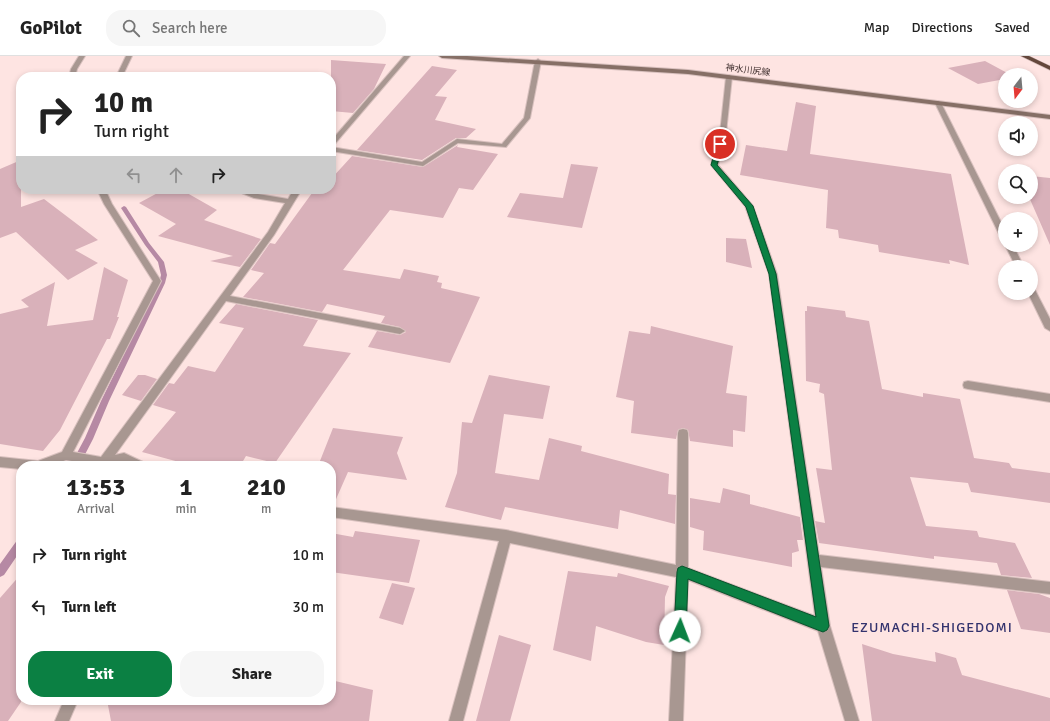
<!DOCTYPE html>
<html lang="en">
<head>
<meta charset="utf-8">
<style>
	:root { --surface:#fff; --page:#f6f6f6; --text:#222; --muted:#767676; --line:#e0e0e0; --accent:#0b8043 }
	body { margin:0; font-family:Signika,"Noto Sans JP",sans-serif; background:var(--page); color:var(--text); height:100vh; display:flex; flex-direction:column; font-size:15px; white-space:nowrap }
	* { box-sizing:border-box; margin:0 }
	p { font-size:13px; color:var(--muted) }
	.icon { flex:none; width:22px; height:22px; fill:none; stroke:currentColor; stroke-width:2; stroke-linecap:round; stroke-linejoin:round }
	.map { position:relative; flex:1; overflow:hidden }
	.details { position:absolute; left:16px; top:405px; width:320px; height:244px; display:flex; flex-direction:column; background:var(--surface); border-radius:16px; box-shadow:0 2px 6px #0003 }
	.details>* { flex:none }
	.banner { position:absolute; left:16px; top:16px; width:320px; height:122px; border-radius:16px; box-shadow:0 2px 6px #0003; background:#fff; color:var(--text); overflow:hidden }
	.needle { width:26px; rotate:196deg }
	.buttons { position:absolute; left:998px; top:12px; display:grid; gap:8px }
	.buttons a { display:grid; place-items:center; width:40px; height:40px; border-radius:50%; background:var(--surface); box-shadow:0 2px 6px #0003; font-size:20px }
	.pin { position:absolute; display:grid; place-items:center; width:34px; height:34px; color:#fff; margin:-17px; border:2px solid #fff; border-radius:50%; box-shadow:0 1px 4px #0007 }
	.me { position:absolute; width:44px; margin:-22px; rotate:2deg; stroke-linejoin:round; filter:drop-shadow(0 0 3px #0008) }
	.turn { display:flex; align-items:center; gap:14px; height:84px; padding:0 12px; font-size:18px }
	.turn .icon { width:52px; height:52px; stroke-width:2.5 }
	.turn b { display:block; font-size:28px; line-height:34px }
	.lanes { display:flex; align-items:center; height:38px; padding:0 12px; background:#0003; justify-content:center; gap:20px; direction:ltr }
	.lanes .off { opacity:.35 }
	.eta { display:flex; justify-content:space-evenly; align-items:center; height:68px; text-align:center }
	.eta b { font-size:24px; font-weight:800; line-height:28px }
	.cta { display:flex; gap:8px; margin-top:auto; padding:8px 12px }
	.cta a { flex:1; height:46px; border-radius:16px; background:var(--accent); color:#fff; font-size:16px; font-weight:800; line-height:46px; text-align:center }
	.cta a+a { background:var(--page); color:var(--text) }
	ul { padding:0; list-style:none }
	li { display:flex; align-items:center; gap:12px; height:52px; padding:0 12px }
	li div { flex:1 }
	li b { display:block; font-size:15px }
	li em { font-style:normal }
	header { display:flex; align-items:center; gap:24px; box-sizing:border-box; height:56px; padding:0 20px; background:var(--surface); border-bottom:1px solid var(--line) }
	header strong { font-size:19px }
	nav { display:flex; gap:22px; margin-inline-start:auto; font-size:14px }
	.search { width:280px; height:36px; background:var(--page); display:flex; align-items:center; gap:10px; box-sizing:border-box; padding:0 14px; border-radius:16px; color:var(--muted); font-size:15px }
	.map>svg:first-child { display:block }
</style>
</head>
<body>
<header>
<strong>GoPilot</strong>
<div class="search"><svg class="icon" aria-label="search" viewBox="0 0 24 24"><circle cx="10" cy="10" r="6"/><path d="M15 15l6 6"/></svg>Search here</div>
<nav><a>Map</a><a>Directions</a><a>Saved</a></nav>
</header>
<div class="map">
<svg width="1050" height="665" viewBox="0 0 1050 665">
	<rect width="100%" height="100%" fill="#fee4e2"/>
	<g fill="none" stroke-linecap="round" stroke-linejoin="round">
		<!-- stream -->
		<path fill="#b689a4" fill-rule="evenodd" d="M124 150 126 151 149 187 164 206 167 219 165 227 109 345 93 383 79 410H70L85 382 101 345 159 227 161 219 158 206 145 189 121 152Z
			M21 481V494L4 519 0 521V508L18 483Z"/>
	</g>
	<!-- building -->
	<path fill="#d9b1ba" d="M331 4 386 8 374 33 353 57 331 55Z
		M985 5 1011 19H1005V23L978 28 948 12Z
		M432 10 457 14 435 40 447 41 435 64 476 73 466 82H456L422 104 357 94Z
		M796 46 816 50 810 98 951 118 969 209 949 204 950 208 879 196 878 189 839 182 838 174 826 172 828 134 740 119 746 89 787 95Z
		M458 89 457 91 498 98 473 134 459 132 443 162 390 154 343 214 400 223 404 213 439 220 437 226 442 227 441 232 480 241 450 307 368 291 377 275 400 279 406 276 400 271 381 267 385 260 327 248 322 256 243 241 264 217 251 214 270 187 275 188 315 133H331V123L352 100 423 111Z
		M21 104V151L44 143 98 184 75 194 98 207 68 224 16 176 0 182V113Z
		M571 108 598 111 582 172 507 161 520 137 563 142Z
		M1031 120 1050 122V189L1029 141H1031Z
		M165 133H180L217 154 204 164 261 183 240 211 210 205 233 200 158 180 176 168 139 147Z
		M726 182 746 183 752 212 726 206Z
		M104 211 128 224 117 261H119L110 283H107L60 374 43 395 0 388V258L29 251 21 244 55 226 47 270 93 264Z
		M236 248 318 264 303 290 351 297 275 407 246 400 240 410H194L142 396 176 356 153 349 169 327 174 328 188 310 215 316 244 272 219 267Z
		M807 250 845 255 846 261 869 265 882 333 923 341V337L960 343 974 402 1009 407 1012 412 1050 417V447L971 436 968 427 910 421 926 470 977 475 979 481 1015 487 1032 522 1001 519 997 507 934 500V503L819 487 815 465 825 467 816 412 832 414 824 338 819 336 820 328 806 325 805 255H807Z
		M651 270 733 290 726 337 747 340 745 376 733 374V391L690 385 688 374 683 372 678 374 676 383 631 377 634 345 616 341 629 275 650 278Z
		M138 319H145L157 323 141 345 122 339Z
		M489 319 550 330 543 363 504 358 495 417 539 424 549 382 582 390 581 395 669 418 668 438 676 439 675 468 620 454 618 473 505 451 501 464 445 451 457 417 462 366 472 367Z
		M333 372 403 381 397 397 407 424 348 416 333 450H331V410H318Z
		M723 432 750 439V448L800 461 803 484H797L799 495 792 497V511L703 494 704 475 690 471V442L720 447Z
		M355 475 420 484 409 527 331 516V477L353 481Z
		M568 515 617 521 618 517 669 530 665 541 664 589 646 586 596 570 591 605 553 594Z
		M21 518V646L8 665H0V542Z
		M392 527 415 532 403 569 379 562Z
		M1007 534 1039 538 1050 542V577L1021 573Z
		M499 579 531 589 510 665H476Z
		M862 588 893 598 936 606 935 596 956 602 962 619 1050 642V665H872Z
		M331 624 373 634 369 665H111L107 644H263L290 647 291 644H331Z"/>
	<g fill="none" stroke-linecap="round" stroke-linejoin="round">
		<!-- minor casing -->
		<g stroke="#d8c0be" stroke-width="2">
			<path id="minor" d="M79 0H85L77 13 75 21H69L71 13Z
				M126 0H132L122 21H116Z
				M404 0H410L333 90 331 91 422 106 457 83 502 88 524 62 535 5 538 3 541 5 530 62 506 91 458 87 423 110 331 95V85Z
				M729 19 732 21 726 77 718 109 753 150 777 218 819 499 1050 526V538L821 511 830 570 859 665H845L818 575 688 524 683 665H669L676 521 510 487 463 665H449L499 485 331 461V451L506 474 676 509 678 377 679 374 683 373 687 374 688 377V512L815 560 769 218 745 150 711 109 720 77 726 21Z
				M938 45 941 47 1005 174V184L1001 182 935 47Z
				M97 133H105L112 148 161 225 73 396 101 401 268 176 285 147 254 142 232 133H243L258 138 288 143 294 133H302L274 179 230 240 400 272 405 275 400 278 226 245 115 399 124 397 145 407 147 410H130L123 407 100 410 66 404 50 410H21V413L0 411V401L38 405 62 396 153 225 104 148Z
				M1005 189H1013L1024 211H1016Z
				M1031 231 1035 234 1050 263V275L1045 272 1028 237H1031Z
				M968 325 1050 338V346L968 333 964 332 963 329 964 326Z
				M64 644H78L69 665H55Z"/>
		</g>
		<!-- secondary casing -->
		<g stroke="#d8c0be" stroke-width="2">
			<path id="secondary" d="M439 0H467L688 14 1050 59V63L688 18 442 2Z"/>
		</g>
		<!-- trunk casing -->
		<g stroke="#d8c0be" stroke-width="1">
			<path id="trunk" d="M1021 0H1029L1050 10V14Z"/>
		</g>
		<!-- minor -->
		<use href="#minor" fill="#a89791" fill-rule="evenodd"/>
		<!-- secondary -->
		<use href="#secondary" fill="#866f66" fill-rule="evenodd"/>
		<!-- trunk -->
		<use href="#trunk" fill="#64473b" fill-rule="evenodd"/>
	</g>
	<!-- route -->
	<path fill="#0b8043" stroke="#07532c" d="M720 86 723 88 717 109 753 150 776 218 829 570 827 574 823 576 688 523 686 575 684 580 680 581 675 580 674 575 677 516 678 512 682 510 816 561 769 218 746 151 711 109 717 88Z"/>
	<g text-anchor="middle" stroke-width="3.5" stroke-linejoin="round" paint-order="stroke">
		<!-- far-street labels -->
		<g font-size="9" fill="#423130" stroke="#fee4e2">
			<text transform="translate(748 14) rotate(7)" y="3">神水川尻線</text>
		</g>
		<!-- near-quarter labels -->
		<g font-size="14" letter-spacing="1" fill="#33326d" stroke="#fee4e2">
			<text x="932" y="576">EZUMACHI-SHIGEDOMI</text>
		</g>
	</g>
</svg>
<div class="buttons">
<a><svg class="needle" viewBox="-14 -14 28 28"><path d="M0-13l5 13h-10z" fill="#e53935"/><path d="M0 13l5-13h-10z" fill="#767676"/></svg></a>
<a><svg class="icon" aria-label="sound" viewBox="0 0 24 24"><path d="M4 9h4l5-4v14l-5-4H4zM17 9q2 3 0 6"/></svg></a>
<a><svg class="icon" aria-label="search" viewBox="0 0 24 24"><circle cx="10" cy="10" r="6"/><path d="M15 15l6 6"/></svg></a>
<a>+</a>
<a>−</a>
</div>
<div class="pin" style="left:720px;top:88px;background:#d93025"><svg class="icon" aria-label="arrive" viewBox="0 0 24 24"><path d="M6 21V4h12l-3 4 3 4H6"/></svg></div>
<svg class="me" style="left:680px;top:575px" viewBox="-20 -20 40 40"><circle r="19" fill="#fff"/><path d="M0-13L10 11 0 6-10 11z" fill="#0b8043"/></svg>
<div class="banner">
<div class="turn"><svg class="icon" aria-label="right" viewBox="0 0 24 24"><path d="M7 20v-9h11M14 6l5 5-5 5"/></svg><div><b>10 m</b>Turn right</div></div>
<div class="lanes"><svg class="icon off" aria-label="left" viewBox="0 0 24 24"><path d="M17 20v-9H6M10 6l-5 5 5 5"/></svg><svg class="icon off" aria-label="ahead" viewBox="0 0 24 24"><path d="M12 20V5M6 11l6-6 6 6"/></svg><svg class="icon" aria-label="right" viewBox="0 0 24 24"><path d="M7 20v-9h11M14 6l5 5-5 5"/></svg></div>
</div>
<section class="details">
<div class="eta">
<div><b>13:53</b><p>Arrival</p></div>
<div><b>1</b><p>min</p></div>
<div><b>210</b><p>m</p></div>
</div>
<ul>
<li><svg class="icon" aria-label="right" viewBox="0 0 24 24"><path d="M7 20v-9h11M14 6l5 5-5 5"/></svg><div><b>Turn right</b></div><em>10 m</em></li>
<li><svg class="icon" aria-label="left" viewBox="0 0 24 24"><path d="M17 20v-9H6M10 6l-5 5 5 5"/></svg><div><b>Turn left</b></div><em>30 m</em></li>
</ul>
<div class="cta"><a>Exit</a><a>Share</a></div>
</section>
</div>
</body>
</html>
